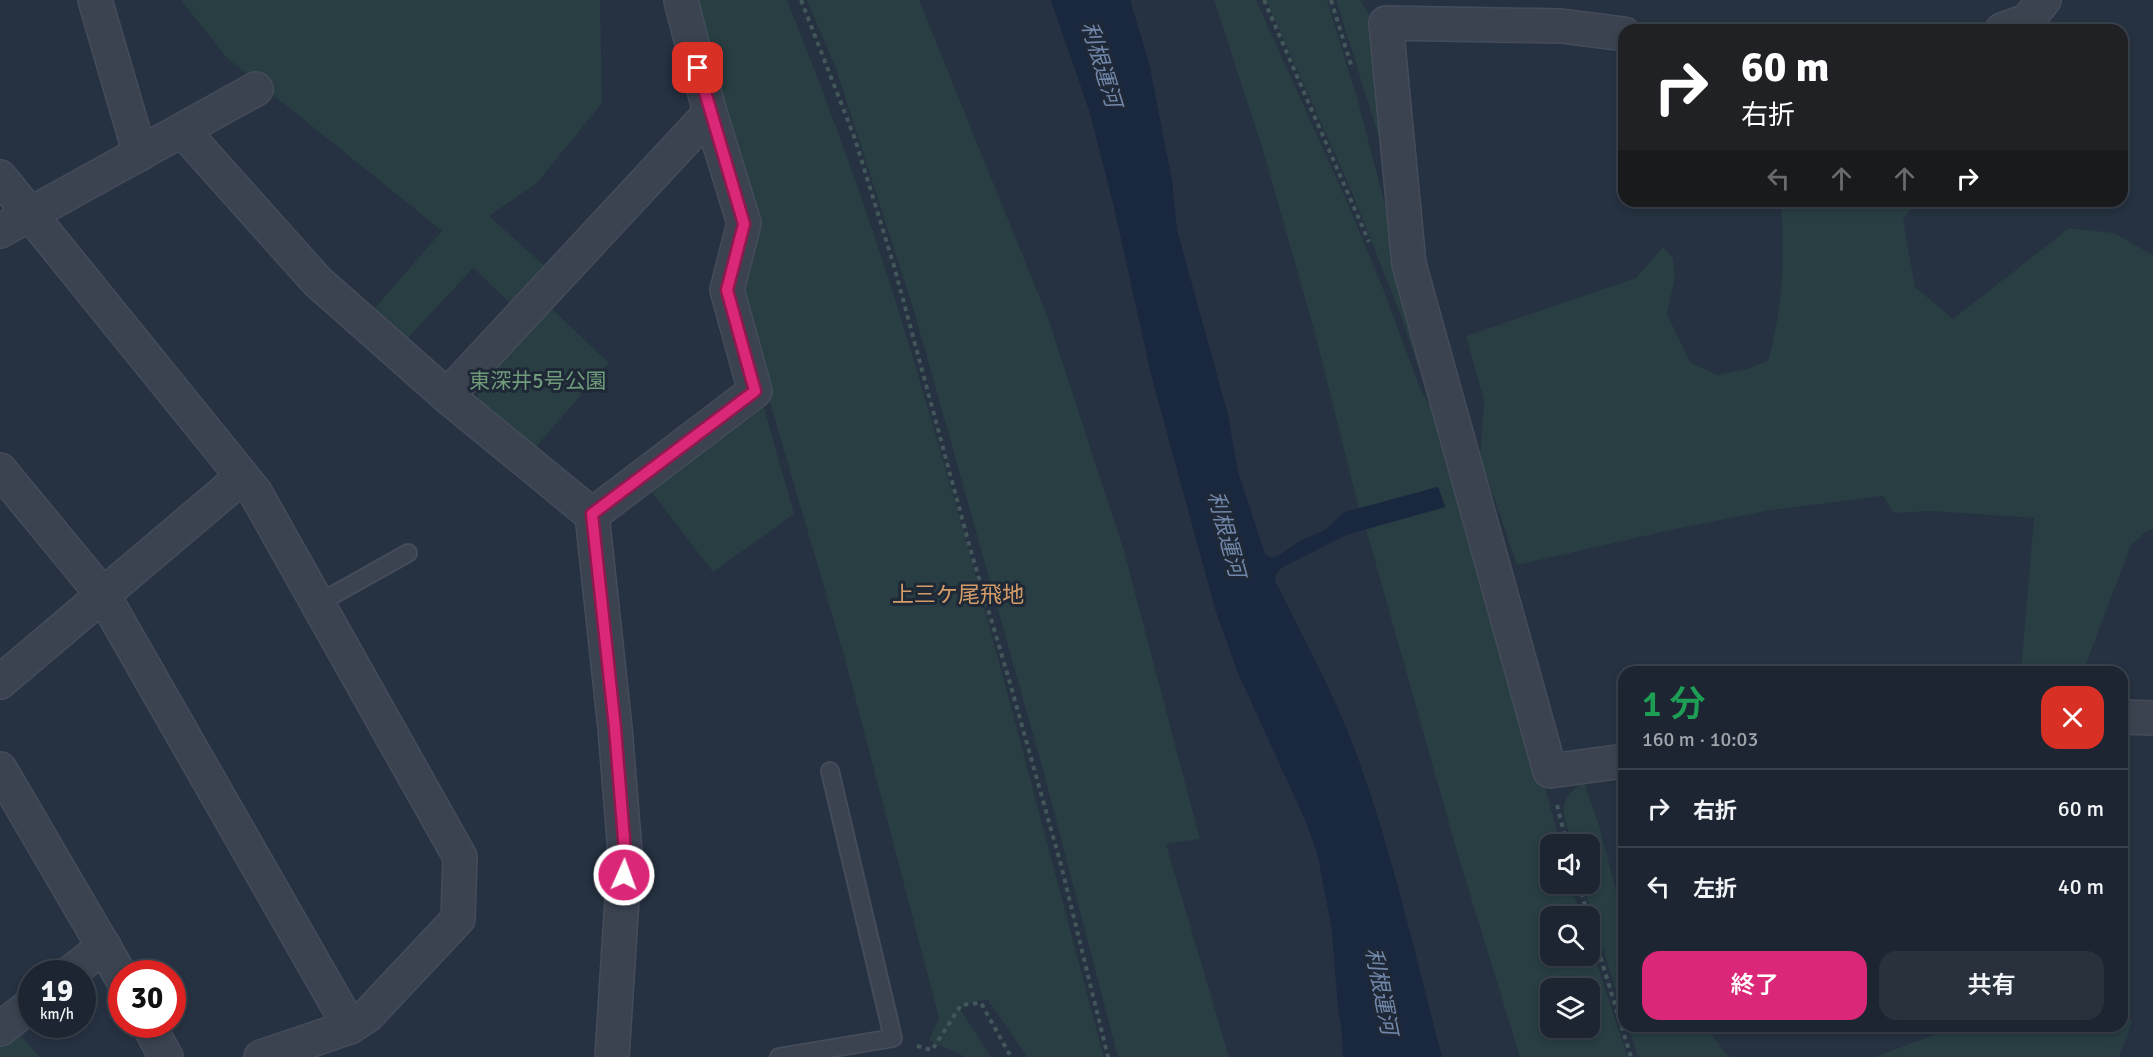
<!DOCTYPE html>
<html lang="ja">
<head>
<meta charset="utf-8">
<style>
	:root { --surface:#1c2531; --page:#29313d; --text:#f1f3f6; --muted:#a0a5ab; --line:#3a424d; --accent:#db2777 }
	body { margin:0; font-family:Signika,"Noto Sans JP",sans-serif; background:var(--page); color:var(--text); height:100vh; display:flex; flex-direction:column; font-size:22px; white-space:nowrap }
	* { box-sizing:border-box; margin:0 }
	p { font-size:20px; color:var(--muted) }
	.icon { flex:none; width:33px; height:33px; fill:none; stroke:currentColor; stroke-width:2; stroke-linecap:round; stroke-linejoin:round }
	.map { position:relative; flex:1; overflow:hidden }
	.details { position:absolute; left:1618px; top:666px; width:510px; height:366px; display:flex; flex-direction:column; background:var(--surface); border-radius:18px; box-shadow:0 3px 9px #0003,0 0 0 2px var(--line) }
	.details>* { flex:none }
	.banner { position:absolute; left:1618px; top:24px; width:510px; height:183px; border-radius:18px; box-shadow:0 3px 9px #0003,0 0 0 2px var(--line); background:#202124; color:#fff; overflow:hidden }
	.buttons { position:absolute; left:1540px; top:834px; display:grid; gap:12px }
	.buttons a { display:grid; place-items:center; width:60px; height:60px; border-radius:12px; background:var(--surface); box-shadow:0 3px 9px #0003,0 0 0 2px var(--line); font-size:30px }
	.speed { position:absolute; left:18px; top:960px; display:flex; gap:12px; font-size:30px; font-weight:700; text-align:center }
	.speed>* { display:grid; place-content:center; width:78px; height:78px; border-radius:50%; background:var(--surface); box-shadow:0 3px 9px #0003,0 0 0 2px var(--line); line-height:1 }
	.speed small { font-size:15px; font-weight:400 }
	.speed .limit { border:9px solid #d22; background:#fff; color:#111 }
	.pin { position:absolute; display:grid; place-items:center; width:51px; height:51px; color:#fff; margin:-26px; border-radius:12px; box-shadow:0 3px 9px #0006 }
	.me { position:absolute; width:66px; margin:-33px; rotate:2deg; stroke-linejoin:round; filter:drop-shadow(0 0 4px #0008) }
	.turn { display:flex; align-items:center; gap:21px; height:126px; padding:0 24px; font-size:27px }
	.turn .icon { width:78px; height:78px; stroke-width:2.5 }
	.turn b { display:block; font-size:42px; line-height:51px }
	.lanes { display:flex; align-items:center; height:57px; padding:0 24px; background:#0003; justify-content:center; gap:30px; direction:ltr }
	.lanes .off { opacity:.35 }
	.round { display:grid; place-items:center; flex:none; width:63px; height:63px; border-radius:18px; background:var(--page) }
	.overview { display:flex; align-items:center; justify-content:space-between; height:102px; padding:0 24px }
	h1 { font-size:36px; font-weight:600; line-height:45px; color:#1e9e55 }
	.primary-button { display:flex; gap:12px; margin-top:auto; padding:12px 24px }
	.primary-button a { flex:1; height:69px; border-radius:18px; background:var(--accent); color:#fff; font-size:24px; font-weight:600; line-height:69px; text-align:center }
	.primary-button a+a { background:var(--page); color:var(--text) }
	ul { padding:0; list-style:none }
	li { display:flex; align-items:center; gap:18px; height:78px; padding:0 24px; border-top:2px solid var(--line) }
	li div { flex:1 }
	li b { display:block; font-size:22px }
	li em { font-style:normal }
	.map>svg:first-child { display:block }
</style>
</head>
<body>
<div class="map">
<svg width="2153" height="1057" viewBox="0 0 2153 1057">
	<rect width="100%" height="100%" fill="#263141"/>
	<!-- green -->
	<path fill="#283e42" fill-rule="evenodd" d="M181 0H600L602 103 537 183 489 216 547 268 512 305 473 268 407 339 373 310 442 231 226 57Z
		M695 0H787C831 110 872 221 906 335 979 574 1039 816 1104 1057H1027L988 1000 974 1001 960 1009 991 1057H965L929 1040 939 1018 845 659 769 399 742 290 761 224Z
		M807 0H919L1048 318 1124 551 1200 839 1166 844 1229 1057H1118L1043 770 914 311 836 69Z
		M1214 0H1256L1345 197 1382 286 1420 388 1460 460 1560 844H1551V884H1571L1581 916H1551V956H1590V944L1628 1057H1520L1457 852 1366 529 1445 506 1438 487 1359 509 1316 337 1262 147ZM1551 988H1590V1028H1551Z
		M1266 0H1327L1359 105 1385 205 1417 312 1434 383 1418 367 1401 316 1351 190Z
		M1336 0H1360L1374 22 1387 163Z
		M1781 201H1916L1903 220 1915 287 1953 319 2069 228 2114 233 2153 255V529L2147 531 2131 545 2083 672H2021L2034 518 1931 511 1894 513 1883 496 1772 510 1675 529 1517 565 1480 457 1484 401 1466 336 1636 278 1663 247 1673 258 1675 276 1667 314 1690 362 1717 375 1747 369 1768 361C1783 307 1785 256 1781 201Z
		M550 307 609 363 534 449 478 399 477 386Z
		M763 404 794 514 713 572 650 490Z
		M1584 782 1599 825 1624 921V1016L1583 884H1590V844H1573C1564 815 1553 802 1584 782Z
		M2123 1008 2132 1022 2119 1057H1875L1958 1026H2122Z
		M1628 1026H1705L1729 1057H1638Z
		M17 1031 39 1057H0V1045Z"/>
	<!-- water -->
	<path fill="#19273f" d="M1051 0H1130L1149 63 1172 181 1177 230 1228 415 1238 472 1265 554 1271 558 1276 557 1300 541 1325 530 1345 512 1438 487 1445 507 1346 535 1281 568 1276 574 1275 581C1303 637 1333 692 1355 750 1392 850 1415 955 1442 1057H1343L1342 1033 1338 1008 1332 931 1318 856 1306 822 1239 675 1216 612 1151 374 1114 207 1090 113Z"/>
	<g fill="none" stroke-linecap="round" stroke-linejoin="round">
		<!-- service casing -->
		<g stroke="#444c5a" stroke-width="20">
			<path id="service" d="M317 604 408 553
				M779 1057 893 1038 830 771"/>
		</g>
		<!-- minor casing -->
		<g stroke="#444c5a" stroke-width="36">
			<path id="minor" d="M95 0 140 154
				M2002 30 2027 21 2044 0
				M1624 34 1561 26 1386 23 1409 264 1550 771 1624 761
				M183 131 317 281 447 396 592 515 615 728 625 852 612 1057
				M0 177 255 492 460 857 458 919 367 1016 350 1027 261 1057
				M447 396 710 113
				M0 470 103 595 350 1027
				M592 515 755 391 727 290 744 223 710 113 681 1
				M0 682 242 477
				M2122 717 2153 718
				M0 769 122 978
				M69 974 104 946
				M148 1024 166 1057
				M0 1029 32 1004"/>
		</g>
		<!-- tertiary casing -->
		<g stroke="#444c5a" stroke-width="36">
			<path id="tertiary" d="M0 231 256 89"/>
		</g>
		<!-- path -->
		<path stroke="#42575a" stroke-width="4" stroke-dasharray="4.5 4.5" stroke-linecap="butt" d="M801 0 855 139 894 266 970 548 1010 683 1061 865 1108 1057
			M1264 0 1369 242
			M1331 0 1352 68
			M1557 805 1567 844
			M1579 884 1588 916
			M1590 923 1631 1057
			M917 1046 932 1050 961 1005 981 1003 1011 1057"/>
		<!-- service -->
		<use href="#service" stroke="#3b4351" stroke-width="16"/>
		<!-- minor -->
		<use href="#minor" stroke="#3b4351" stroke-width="33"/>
		<!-- tertiary -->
		<use href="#tertiary" stroke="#3b4351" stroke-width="33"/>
	</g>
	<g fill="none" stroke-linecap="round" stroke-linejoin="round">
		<!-- route casing -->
		<g stroke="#8e194d" stroke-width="15">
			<path id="route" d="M624 875 625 852 615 728 592 514 755 391 727 290 744 224 698 68"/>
		</g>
		<!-- route -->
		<use href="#route" stroke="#db2777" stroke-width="10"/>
	</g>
	<g text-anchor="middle" stroke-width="6" stroke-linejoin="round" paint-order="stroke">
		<!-- park labels -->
		<g font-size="21" fill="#6f9b7b" stroke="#1f2836">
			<text x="538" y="388">東深井5号公園</text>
		</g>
		<!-- water labels -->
		<g font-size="22" font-style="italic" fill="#7187a9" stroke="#1f2836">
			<text transform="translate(1102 64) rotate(73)" y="8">利根運河</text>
			<text transform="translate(1227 534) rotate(75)" y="8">利根運河</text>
			<text transform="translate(1382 991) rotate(79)" y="8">利根運河</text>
		</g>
		<!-- neighbourhood labels -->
		<g font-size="22" fill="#d49c69" stroke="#1f2836">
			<text x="958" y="602">上三ケ尾飛地</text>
		</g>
	</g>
</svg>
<div class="buttons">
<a><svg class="icon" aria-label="sound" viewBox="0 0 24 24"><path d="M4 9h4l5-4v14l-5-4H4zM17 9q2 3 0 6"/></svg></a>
<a><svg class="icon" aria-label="search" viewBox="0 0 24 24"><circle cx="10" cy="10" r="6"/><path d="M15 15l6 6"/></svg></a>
<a><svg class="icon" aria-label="layers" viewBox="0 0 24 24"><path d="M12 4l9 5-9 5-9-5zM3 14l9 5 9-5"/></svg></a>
</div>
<div class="speed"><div>19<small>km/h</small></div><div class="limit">30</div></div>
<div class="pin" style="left:698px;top:68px;background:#d93025"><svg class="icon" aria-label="arrive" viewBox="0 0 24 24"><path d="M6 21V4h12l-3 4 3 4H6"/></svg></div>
<svg class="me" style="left:624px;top:875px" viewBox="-20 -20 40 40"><circle r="17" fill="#db2777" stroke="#fff" stroke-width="3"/><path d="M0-11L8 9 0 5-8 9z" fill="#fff"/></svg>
<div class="banner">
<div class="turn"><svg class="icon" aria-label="right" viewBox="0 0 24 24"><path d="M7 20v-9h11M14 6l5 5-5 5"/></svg><div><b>60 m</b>右折</div></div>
<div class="lanes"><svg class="icon off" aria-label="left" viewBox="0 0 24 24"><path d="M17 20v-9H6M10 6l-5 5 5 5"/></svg><svg class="icon off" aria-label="ahead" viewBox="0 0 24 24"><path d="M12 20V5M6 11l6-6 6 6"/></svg><svg class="icon off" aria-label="ahead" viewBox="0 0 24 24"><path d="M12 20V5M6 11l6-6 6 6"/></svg><svg class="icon" aria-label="right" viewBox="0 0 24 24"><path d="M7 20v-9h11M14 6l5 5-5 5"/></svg></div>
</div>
<section class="details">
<div class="overview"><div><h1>1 分</h1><p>160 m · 10:03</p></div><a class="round" style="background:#d93025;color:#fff"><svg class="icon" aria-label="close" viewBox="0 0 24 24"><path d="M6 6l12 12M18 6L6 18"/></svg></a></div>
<ul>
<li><svg class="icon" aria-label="right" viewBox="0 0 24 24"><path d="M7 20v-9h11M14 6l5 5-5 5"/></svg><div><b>右折</b></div><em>60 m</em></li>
<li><svg class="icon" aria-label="left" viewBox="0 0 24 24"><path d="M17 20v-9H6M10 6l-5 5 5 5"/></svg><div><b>左折</b></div><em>40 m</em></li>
</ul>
<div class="primary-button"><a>終了</a><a>共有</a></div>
</section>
</div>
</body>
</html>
